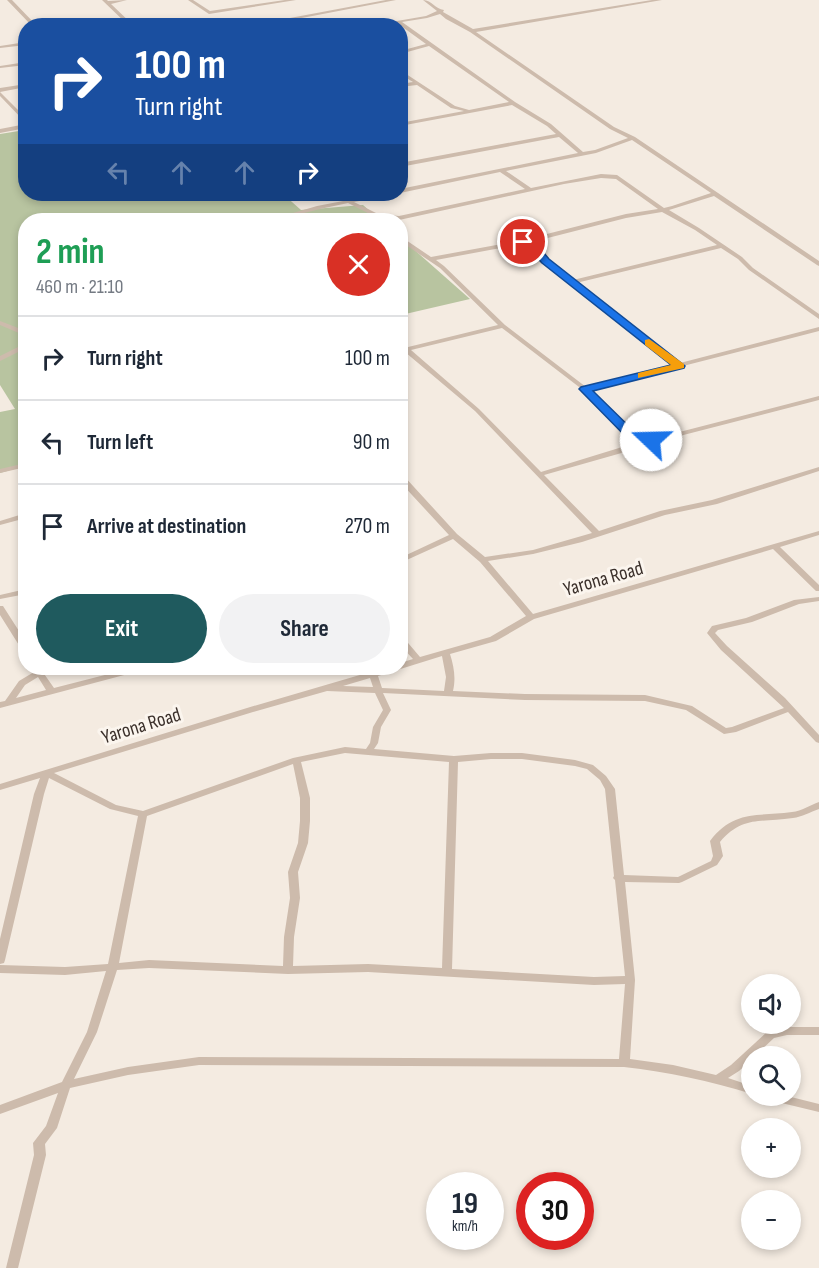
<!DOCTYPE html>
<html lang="en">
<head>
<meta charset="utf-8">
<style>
	:root { --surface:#fff; --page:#f2f2f3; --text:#1f2937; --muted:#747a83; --line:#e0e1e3; --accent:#1f5a5e }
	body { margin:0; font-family:"Sofia Sans Condensed",sans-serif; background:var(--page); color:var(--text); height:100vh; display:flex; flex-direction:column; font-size:22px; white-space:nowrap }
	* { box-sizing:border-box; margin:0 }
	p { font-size:20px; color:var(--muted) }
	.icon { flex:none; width:33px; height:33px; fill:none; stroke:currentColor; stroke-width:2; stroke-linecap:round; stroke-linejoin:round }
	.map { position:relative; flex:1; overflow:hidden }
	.panel { position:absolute; left:18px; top:213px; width:390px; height:462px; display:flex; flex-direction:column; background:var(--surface); border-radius:24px; box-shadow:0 3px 9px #0003 }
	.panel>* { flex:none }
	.hud { position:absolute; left:18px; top:18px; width:390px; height:183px; border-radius:24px; box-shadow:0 3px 9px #0003; background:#1a4fa0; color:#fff; overflow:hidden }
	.fabs { position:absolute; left:741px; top:974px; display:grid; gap:12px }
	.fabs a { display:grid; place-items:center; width:60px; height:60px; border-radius:50%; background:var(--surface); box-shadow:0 3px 9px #0003; font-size:30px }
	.speed { position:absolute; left:426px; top:1172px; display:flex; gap:12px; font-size:30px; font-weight:700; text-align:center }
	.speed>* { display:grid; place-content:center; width:78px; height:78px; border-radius:50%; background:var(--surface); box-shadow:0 3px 9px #0003; line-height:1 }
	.speed small { font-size:15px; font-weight:400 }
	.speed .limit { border:9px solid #d22; background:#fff; color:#111 }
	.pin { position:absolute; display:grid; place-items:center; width:51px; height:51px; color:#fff; margin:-26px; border:3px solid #fff; border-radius:50%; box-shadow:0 2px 6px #0007 }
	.me { position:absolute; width:66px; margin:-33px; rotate:291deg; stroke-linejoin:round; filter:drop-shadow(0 0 4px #0008) }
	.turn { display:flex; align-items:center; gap:21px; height:126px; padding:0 18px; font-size:27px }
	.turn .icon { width:78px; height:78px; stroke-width:2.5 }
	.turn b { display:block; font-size:42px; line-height:51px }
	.lanes { display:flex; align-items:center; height:57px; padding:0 18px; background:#0003; justify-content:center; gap:30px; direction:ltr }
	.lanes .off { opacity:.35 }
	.round { display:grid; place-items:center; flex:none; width:63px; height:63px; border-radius:32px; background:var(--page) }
	.overview { display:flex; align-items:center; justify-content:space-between; height:102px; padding:0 18px }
	h1 { font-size:36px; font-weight:700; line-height:45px; color:#1e9e55 }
	.primary-button { display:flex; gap:12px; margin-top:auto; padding:12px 18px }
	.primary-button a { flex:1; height:69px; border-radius:36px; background:var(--accent); color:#fff; font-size:24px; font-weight:700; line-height:69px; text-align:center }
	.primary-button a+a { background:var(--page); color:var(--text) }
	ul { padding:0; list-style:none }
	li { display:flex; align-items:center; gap:18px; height:84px; padding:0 18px; border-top:2px solid var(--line) }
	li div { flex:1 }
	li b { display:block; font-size:22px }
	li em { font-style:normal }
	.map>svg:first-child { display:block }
</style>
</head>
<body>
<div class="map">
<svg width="819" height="1268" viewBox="0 0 819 1268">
	<rect width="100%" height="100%" fill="#f4ebe1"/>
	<!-- green -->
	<path fill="#b8c4a0" d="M25 130 26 194H283L301 210 363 205 380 220H26L25 466 0 473V412L15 409 0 385V134Z
		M401 238 470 299 401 315Z"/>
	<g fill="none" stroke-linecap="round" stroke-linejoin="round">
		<!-- street -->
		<path fill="#cdbbac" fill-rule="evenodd" d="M7 0H12L37 26H32Z
			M102 0H107L108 1 127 0 111 4 134 26H129Z
			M188 0H193L210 11 285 0H296L209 14Z
			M386 0H396L260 26H247Z
			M423 0C432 0 435 9 444 10L443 12 473 29 652 0H662L476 32 614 127 635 137 819 261V266L817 265 714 196 669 210 699 228 742 257 753 268 819 314V319L749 270 738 259 721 248 576 283 680 363 819 327V331L683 366 682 367H677L590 390 640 440 664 436 819 396V400L664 440 640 444 625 452 544 475 599 531 660 511 712 500 819 467V471L717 504 665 515 582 542 533 554 488 561 533 614 819 531V535L780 547 819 585V591H816L773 549 534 619 496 641 450 654C454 667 456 678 453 691L525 694 645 695 692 706 726 728 732 727 784 708 721 650 707 633 712 626 746 618 794 600 819 597V601L799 604 752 622 718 630 715 633 727 646 785 698 819 735V743L816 742 788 712 736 732 724 734 686 710 645 701 525 700 383 693 391 710 381 727 378 743 374 749 454 756 491 753H522L575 760 593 765 606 776 615 789 624 875 678 877 711 861 713 856 710 841C734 809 758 817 792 812 802 811 810 805 819 802V809C810 812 802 817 793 818 761 823 743 815 720 842L723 856 717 865 682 882 679 883 625 882 635 980 630 1059 673 1065 716 1075 731 1065 767 1032 787 1027H819V1035H787L774 1038 755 1056H752V1059L739 1071 728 1078 752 1086V1094C710 1081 668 1072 624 1067L199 1065 128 1075 70 1088 57 1128 45 1144 46 1155 18 1268H6L34 1155 33 1143 46 1126 58 1093 0 1114V1105L62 1082 87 1032 106 971 65 975 0 973V965L65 967 108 964 138 816 110 809 49 778 44 794 5 960 4 963 0 964V939L34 794 40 778 0 790V784L247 708 370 672 388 668H400V663L413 659 400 645V637H403L420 657 490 637 526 616 480 562 453 539 400 563V558L449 535 400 482V475H403L457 534 485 557 533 550 592 533 475 411 405 352 400 353V349L498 325 440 268 400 241V236L431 257 523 240 626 214 658 209 616 179 601 178 564 184 399 220 382 218 377 219 366 212 348 203 320 209 277 220H269L317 206 343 201 334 195 333 194H339L349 200 381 194H390L387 196 354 202 378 214 399 216 525 189 500 172 400 193V189L578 153 559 137 400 167V163L556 134 547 126 512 105 400 126V123L464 111 451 108 417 85 400 87V84L413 82 400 74V70L455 106 469 110 509 102 429 46 400 54V51L426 44 397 23 382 26H368L426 16 437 11ZM440 14 446 19 470 32 610 129 628 138 595 150 583 152 551 124 515 102 402 22 427 18ZM632 140 711 193 672 206 664 208 617 175 601 174 531 188 506 171 596 153ZM662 212 695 230 717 245 573 280 548 260 537 248 528 243 626 218ZM522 244 533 250 544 262 584 295 674 364 586 387 505 325 444 266 436 260ZM502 328 583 390 633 441 619 448 541 472 479 409 411 350ZM442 656 446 677 444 691 382 688 378 676ZM370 678 373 687 343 686ZM327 691 375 693 383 710 373 727 370 743 366 749 345 747 293 758 143 811 116 805 54 773 253 712ZM345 753 449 762 442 968 368 964 293 966 294 937 300 898 298 872 308 843 310 821V798L301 762ZM491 759H522L575 766 587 769 600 780 605 789 614 876 613 878 615 880 625 976 594 977 452 969 458 762ZM293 764 300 798V821L298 843 288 872 290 898 284 937 283 966 149 960 119 963 147 816ZM149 968 288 974 368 972 594 985 625 984 619 1059 199 1057 128 1067 74 1079 97 1032 117 970Z
			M26 42V45L0 48V46Z
			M26 62V65L0 68V66Z
			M26 84V87L0 92 26 118V123L0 96V88Z
			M26 124V128L0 133V129Z
			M0 321 26 331V336L0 325Z
			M26 343V348L0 361V356Z
			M26 463V467L0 473V469Z
			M26 513V518L0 525V521Z
			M26 589V594L0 599V595Z
			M0 606H3L26 642V652L22 650 0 615Z
			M34 668H40L54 688 132 668H144L143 670 0 708V702L5 701 19 681 34 672 33 670ZM38 677 46 690 16 698 25 685Z
			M760 1095H783L819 1104V1112L765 1099 761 1098Z"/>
	</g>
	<!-- route -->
	<path fill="#1a73e8" stroke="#114b97" stroke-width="1.5" d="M523 239 539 247 549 259 685 366 684 368 593 391 641 438H655V443L634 445 579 389 581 387 671 365 542 263C535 255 526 249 518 242Z"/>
	<!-- slow -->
	<path fill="#f59e0b" d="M649 339 684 364V368L638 378V373L671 365 645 345V340Z"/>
	<g text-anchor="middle" stroke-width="6" stroke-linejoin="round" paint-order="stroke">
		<!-- street labels -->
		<g font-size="20" fill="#3b302b" stroke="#fbf5ee">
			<text transform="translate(603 578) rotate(-16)" y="7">Yarona Road</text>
			<text transform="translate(141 725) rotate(-17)" y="7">Yarona Road</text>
		</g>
	</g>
</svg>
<div class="fabs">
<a><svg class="icon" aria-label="sound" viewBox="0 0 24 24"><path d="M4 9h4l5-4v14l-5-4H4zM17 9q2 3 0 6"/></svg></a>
<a><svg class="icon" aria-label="search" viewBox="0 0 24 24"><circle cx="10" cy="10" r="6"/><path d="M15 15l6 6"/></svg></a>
<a>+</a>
<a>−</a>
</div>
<div class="speed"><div>19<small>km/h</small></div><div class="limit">30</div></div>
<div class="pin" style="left:523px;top:242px;background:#d93025"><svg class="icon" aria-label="arrive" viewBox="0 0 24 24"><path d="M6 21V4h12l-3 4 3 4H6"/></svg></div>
<svg class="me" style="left:651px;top:440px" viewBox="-20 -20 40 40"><circle r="19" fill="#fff"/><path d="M0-13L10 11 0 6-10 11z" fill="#1a73e8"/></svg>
<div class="hud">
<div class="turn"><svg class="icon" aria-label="right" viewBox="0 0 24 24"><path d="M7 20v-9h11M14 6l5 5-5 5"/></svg><div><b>100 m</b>Turn right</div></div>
<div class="lanes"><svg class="icon off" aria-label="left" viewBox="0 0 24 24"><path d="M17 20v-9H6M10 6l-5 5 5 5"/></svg><svg class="icon off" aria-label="ahead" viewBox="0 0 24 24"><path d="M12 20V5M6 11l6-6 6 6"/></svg><svg class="icon off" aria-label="ahead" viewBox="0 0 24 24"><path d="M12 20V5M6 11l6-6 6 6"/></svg><svg class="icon" aria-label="right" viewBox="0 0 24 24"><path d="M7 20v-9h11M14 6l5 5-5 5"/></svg></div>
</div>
<section class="panel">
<div class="overview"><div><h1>2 min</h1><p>460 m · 21:10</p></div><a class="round" style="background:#d93025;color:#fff"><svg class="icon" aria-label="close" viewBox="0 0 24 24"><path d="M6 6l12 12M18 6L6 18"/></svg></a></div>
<ul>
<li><svg class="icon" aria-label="right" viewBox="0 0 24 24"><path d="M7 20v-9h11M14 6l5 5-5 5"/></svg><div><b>Turn right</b></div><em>100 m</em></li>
<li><svg class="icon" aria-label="left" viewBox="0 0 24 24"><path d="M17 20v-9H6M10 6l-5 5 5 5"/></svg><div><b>Turn left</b></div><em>90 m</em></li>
<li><svg class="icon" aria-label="arrive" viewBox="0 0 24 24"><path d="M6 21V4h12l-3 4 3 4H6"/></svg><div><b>Arrive at destination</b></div><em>270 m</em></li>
</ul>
<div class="primary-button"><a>Exit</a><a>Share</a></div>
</section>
</div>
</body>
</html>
